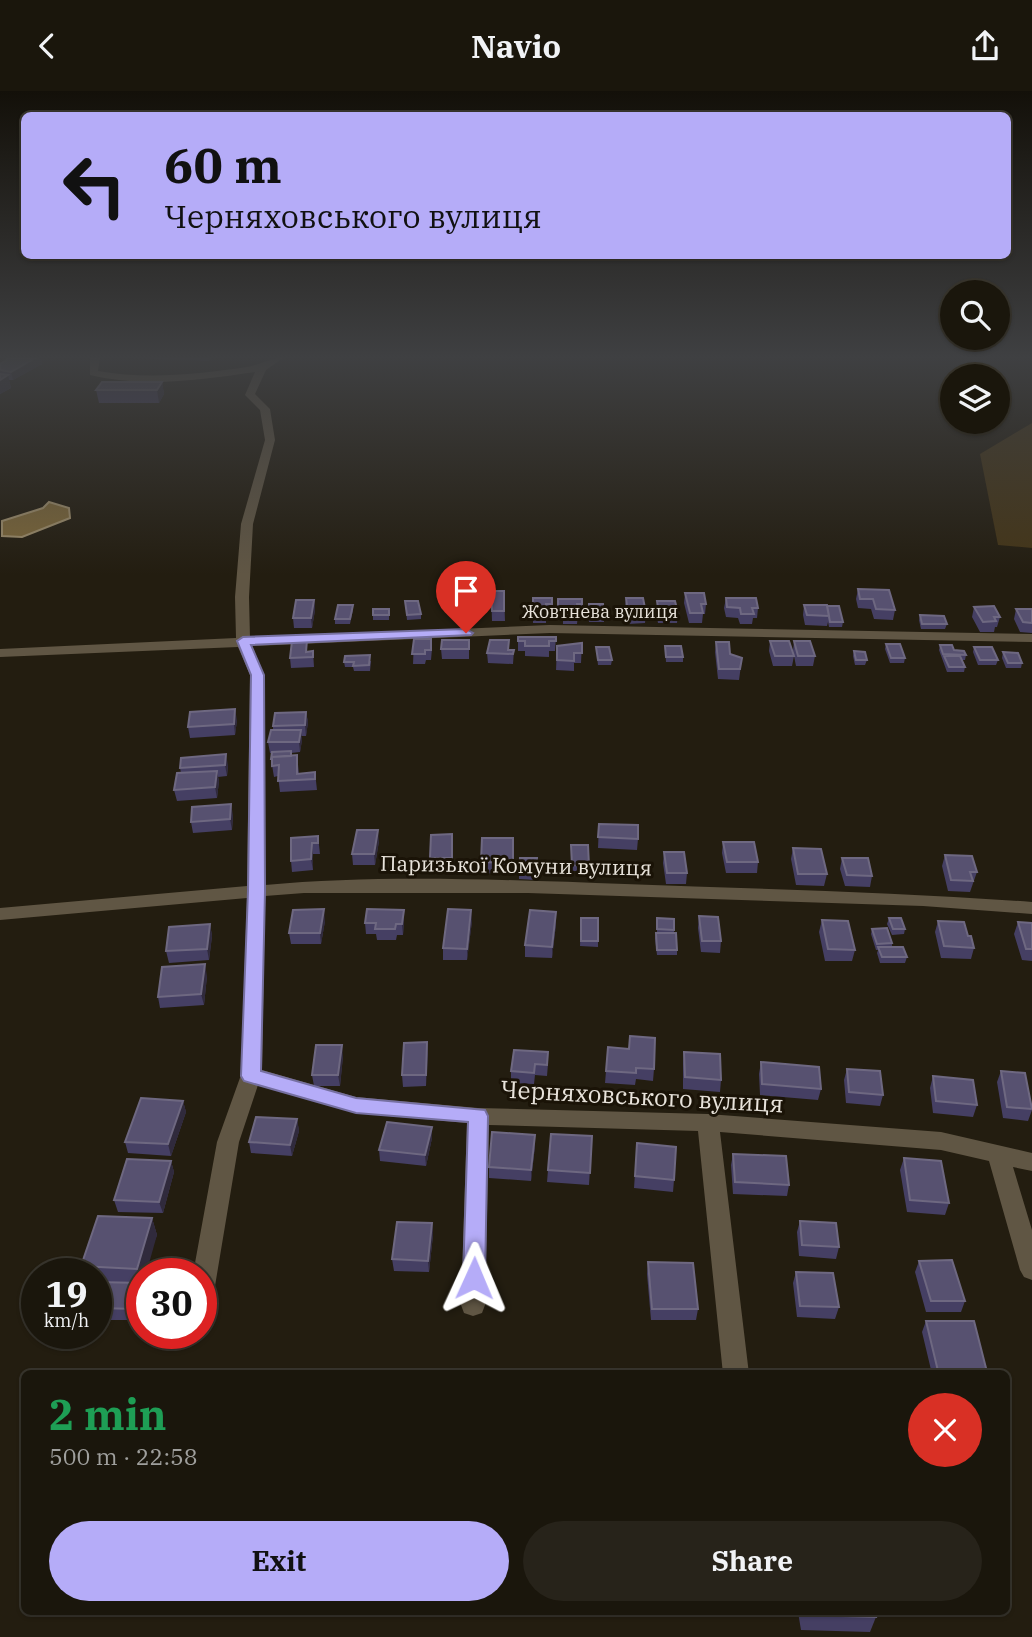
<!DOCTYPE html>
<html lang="en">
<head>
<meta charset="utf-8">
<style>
	:root { --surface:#1a160c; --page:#27231a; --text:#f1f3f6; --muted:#9f9f9d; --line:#38352d; --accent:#b5acf8 }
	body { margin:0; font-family:"IBM Plex Serif",serif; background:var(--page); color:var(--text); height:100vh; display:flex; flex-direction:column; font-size:26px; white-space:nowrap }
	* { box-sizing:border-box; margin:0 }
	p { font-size:23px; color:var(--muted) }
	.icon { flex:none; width:38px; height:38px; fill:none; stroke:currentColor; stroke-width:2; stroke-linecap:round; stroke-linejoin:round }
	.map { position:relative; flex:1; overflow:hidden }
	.panel { position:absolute; left:21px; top:1279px; width:989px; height:245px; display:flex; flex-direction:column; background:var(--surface); border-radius:10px; box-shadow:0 2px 5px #0004,0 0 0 2px var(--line) }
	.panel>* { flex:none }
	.guide { position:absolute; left:21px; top:21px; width:990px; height:147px; border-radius:10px; box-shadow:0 2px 5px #0004,0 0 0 2px var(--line); background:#b5acf8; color:#111; overflow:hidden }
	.controls { position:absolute; left:940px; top:189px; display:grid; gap:14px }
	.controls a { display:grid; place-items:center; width:70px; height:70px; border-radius:50%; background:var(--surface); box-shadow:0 2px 5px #0004,0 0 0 2px var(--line); font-size:35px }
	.speed { position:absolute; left:21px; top:1167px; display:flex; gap:14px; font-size:35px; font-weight:700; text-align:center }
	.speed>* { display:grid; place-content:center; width:91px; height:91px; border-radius:50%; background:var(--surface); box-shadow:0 2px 5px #0004,0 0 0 2px var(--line); line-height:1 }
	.speed small { font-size:18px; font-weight:400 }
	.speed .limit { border:10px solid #d22; background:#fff; color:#111 }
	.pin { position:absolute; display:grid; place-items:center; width:60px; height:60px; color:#fff; margin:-72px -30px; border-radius:50% 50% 50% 0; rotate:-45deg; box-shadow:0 0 7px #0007 }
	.pin .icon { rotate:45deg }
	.me { position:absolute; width:77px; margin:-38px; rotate:1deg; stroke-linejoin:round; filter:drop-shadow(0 0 5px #0008) }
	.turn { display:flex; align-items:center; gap:24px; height:147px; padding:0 28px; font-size:32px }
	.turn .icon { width:91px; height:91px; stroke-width:2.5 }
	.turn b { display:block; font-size:49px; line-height:60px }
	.round { display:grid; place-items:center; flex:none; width:74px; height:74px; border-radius:37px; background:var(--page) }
	.headline { display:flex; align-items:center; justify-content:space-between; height:119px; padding:0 28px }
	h1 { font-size:42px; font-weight:700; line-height:52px; color:#1e9e55 }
	.cta { display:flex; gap:14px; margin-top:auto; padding:14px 28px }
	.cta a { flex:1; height:80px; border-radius:42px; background:var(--accent); color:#111; font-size:28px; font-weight:700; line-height:80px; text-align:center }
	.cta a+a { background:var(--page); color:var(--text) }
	header { display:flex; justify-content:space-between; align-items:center; height:91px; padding:0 28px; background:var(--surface); font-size:32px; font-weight:700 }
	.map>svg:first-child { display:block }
</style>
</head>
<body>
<header><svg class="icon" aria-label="back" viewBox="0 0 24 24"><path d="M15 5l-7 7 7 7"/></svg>Navio<svg class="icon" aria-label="share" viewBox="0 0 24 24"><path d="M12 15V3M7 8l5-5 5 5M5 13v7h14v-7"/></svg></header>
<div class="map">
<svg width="1032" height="1546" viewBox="0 0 1032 1546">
	<rect width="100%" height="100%" fill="#231d10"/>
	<!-- green -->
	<path fill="#443517" d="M1032 332V457L998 454 980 363Z"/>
	<!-- water -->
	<path fill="#7b6639" stroke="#9c8c6a" stroke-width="2" d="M49 411 69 417 70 427 22 446 2 445V430L43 417Z"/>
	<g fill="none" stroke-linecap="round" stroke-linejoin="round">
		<!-- minor -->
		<path fill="#605644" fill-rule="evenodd" d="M90 267H100L98 280C148 289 197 283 247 276 260 274 270 267 283 267L266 279 255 303 270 318 275 349 253 433 249 506 250 547 550 534 1032 543V551L550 542 252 555 264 584 265 794C381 783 508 789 625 793 761 798 896 801 1032 811V823L923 815 528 802H304L265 805 262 979 356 1006 478 1017 708 1023 941 1041 1032 1062V1080L1013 1076 1032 1139V1189L1024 1186 1020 1179 989 1070 941 1059 720 1041 749 1283H723L698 1040 489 1034 485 1214 482 1222 473 1225 464 1222 461 1214 467 1032 356 1022 258 994 239 1051 213 1207 210 1215 201 1218V1183H193L217 1051 241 984 247 807 0 829V817L247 795 250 584 238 556 0 566V558L236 547 235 506 241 433 265 349 260 319 245 304 255 281C200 289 145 297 90 284Z"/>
	</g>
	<!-- wall -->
	<path fill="#453f63" d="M10 267H41L42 273 13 289H9L11 297 0 303V273Z
		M131 267H211L209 270Z
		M162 291 164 303 159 312H99L96 299Z
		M858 498 895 519 893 529 874 528 871 518 858 517 856 508Z
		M491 500H504L505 530H492Z
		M685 502 706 513 705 523H703L702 532H689L684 512Z
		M443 504H454L455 517 444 518Z
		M533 507H552V523H546V532H533Z
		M626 507 646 522 645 532 628 533 625 517Z
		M726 507 758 517 757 527H753L752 533H740L738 527 726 526 724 517Z
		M558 508 582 513V523H578L577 533H563V525H558Z
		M314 509 315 519 312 537H294L293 527Z
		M405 510 421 523V528L407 529Z
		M657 510 678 522 677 532H658L656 520Z
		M804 514 843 531 842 536H829L828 531 827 535 805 534 803 524Z
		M974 516 1000 526 997 536H995L994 541H980L972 526Z
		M389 518V529H373V524Z
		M588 518 604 526V531H589Z
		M1016 518H1032V542L1020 541 1014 528Z
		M353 519 350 533H335V528Z
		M920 524 947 533 945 538H921L919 529Z
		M518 546H556L555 560H549V566L525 565V560H518Z
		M414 548 432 558 431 569H426L425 573H413Z
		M469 549V568H442L441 558Z
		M509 549V559H514L513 573 488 572 487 562Z
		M770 550 794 565 792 575H773L769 560Z
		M794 550 815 565 813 575H796L793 560Z
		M716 551 730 563 742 567 739 589 718 588 715 561Z
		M582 552 581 572H574V580L556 579 557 555Z
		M886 553 905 567 904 572H890L885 558Z
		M940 554 966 564 965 569H962L965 576 964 581H947L939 559Z
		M665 555 683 566V571H666Z
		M596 556 612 569 611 574H598Z
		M974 556 998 569 996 574H978L973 561Z
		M313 560 314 576 291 577 290 567Z
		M854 560 867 569 865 574H855L853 565Z
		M1003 561 1022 572 1021 577H1006L1002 567Z
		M371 570 370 580H354L353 576H345L344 571Z
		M306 621 308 631 306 645H301L302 649 300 661 291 662 292 664H297L299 683 315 681 317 699 280 701 278 685 274 686 271 668 272 662H270L268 651 273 639V635Z
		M237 629 235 644 190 647 188 636Z
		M228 674 227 685 218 686 219 690 217 707 177 710 174 699 181 682 180 677Z
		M233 724 232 739 193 742 191 731Z
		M599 733 638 748 637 759 598 757Z
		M452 743 453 778 431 779 430 767Z
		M318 745 320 763H313V779L292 781 291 770Z
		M513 747V783L481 782V771Z
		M379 750 375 774H353L352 763Z
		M723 751 758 771 757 782H726L722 762Z
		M571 754 589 775 588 780H572Z
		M793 757 827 783 824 795 796 794 791 768Z
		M664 761 687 782 686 793H666L663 772Z
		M945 764 977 781 970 801 948 800 942 775Z
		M537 767 536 789 519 788V783Z
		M842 767 872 785 870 796 845 795 840 778Z
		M404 819V830L403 844H397L396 849H377L376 843H366L365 832Z
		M699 825 721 850 720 862 701 861 698 837Z
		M581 827H598V856L580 855Z
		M657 827 674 828V842L677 859V864H657L655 847 656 842H657Z
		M889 827 905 838 904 843 892 844 887 833Z
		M822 829 855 859 852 870H825L819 841Z
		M325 830 321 853H291L289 842Z
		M472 830 467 869H443V857Z
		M938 830 968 845 974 857 971 868 941 867 935 841Z
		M1018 831 1032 832V870L1022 869 1014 843Z
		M210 833 212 845 209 869 169 872 166 860Z
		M556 833 552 867 525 866V854Z
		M872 838 892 852V856L907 866 905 872H880L877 862 878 859H876L871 843Z
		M207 885 204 914 160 917 158 906Z
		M427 951 426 995 403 996 402 984Z
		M608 956 654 978 653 990 636 988 635 994 605 992Z
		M514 959 548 973 547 985 535 984 534 993 511 992V980Z
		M684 961 721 989 720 1001 683 998V972Z
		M343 965 340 995H314L312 984Z
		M761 971 821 998 818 1009 760 1004 759 983Z
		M847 978 883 1004 880 1015 846 1012 844 989Z
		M1001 980 1032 1019 1028 1030 1003 1027 997 991Z
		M933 985 977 1014 973 1026 933 1022 930 997Z
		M183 1010 186 1021 171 1065 128 1062 125 1051Z
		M297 1028 299 1040 292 1065 251 1062 249 1051Z
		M432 1036V1047L426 1075 380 1070 379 1059Z
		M592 1045 589 1094 547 1091 548 1079Z
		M637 1052 674 1089 673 1101 634 1097Z
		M535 1055 531 1090 489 1087V1076Z
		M733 1063 789 1094 787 1105 733 1103 731 1074Z
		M904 1067 949 1112 945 1124 907 1121 900 1079Z
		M171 1070 174 1081 163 1122 118 1121 114 1109Z
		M152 1127 157 1144 142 1183 141 1229H96V1183H84L81 1175Z
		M800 1130 839 1156 836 1168 799 1165 797 1141Z
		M432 1132 433 1144 429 1181 394 1180 392 1168Z
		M919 1170 965 1210 961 1221H926L915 1181Z
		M648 1171 698 1218 696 1229H651L647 1183Z
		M796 1181 839 1216 835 1228 797 1226 793 1192Z
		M926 1230 987 1281 986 1283H932L922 1241Z
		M798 1521H875L876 1526 870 1541 801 1539Z"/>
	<!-- shaded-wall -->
	<path fill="#302a3c" d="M35 267H41L42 273 13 289 11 281Z
		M8 284 11 297 0 303V289Z
		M162 291 164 303 159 312 157 299Z
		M314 509 315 519 312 537 311 527Z
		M235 618 237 629 235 644 234 633Z
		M306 621 308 631 306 645 305 634Z
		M301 639 302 649 300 661 299 651Z
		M226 663 228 674 227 685 225 674Z
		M217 680 219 690 217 707 215 696Z
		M231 713 233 724 232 739 230 728Z
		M378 739 379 750 375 774 374 763Z
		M312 752 313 763V779L311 768Z
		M324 818 325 830 321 853 320 842Z
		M404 819V830L403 844 402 833Z
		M471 819 472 830 467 869V858Z
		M556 821V833L552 867V856Z
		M210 833 212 845 209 869 207 858Z
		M205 873 207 885 204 914 201 903Z
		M427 951 428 963 426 995V984Z
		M342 954 343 965 340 995 338 984Z
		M183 1010 186 1021 171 1065 168 1053Z
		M297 1028 299 1040 292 1065 290 1054Z
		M432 1036V1047L426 1075 425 1064Z
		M535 1044V1055L531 1090V1079Z
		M171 1070 174 1081 163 1122 159 1111Z
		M152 1127 157 1144 146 1183H142V1193L137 1178Z
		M432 1132 433 1144 429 1181 428 1170Z
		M142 1199V1225L141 1229 137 1218Z"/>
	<!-- building -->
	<path fill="#575170" stroke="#6e6881" stroke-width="2" d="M10 267H35L11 281 0 279V273Z
		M0 283 8 284 0 289Z
		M102 291H162L157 299H96Z
		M858 498 889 499 895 519 876 518 873 508H860Z
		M491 500H504V520H492Z
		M685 502H704L706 513H701L703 522H690Z
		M443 504H454L455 512 444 513Z
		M533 507H552V513H546V522H533Z
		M626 507H643L646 522H628Z
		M726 507H756L758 517H752L754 523H741L740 517 727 516Z
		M558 508H582V513H577L578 523H564L563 515H558Z
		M296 509H314L311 527H293Z
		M405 510H418L421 523 407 524Z
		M657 510H675L678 522H659Z
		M589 513H603L604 526H589Z
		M338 514H353L350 528H335Z
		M804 514H827L829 525 807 524Z
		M827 515H839L843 531H830Z
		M994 515 1000 526H994L996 530 983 531 974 516Z
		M373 518H389V524H373Z
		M1016 518H1032V532L1023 531Z
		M920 524 944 525 947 533H922Z
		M518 546H556V550H549V555H525V550H518Z
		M414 548H431V559H425V563H412Z
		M307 549 306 561 313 560V566L290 567 292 550Z
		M442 549H469V558H441Z
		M490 549H509L508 559H514L513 563 487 562Z
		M770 550H789L794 565H775Z
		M794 550H810L815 565H798Z
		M716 551H729L730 563 742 567 740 578H719Z
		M582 552V562H574V570L557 569V555Z
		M886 553H900L905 567H891Z
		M940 554H952L954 559 964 560 966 564 943 563Z
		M665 555H681L683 566H666Z
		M596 556H609L612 569H598Z
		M974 556H992L998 569H980Z
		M854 560 865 561 867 569H856Z
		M1003 561 1018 562 1022 572H1008Z
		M370 564 369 574 353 575 354 571H344L345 565Z
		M944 565H960L965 576H949Z
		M235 618 234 633 188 636 190 621Z
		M306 621 305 634 273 635 275 622Z
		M271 639H301L299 651H268Z
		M291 660V665L272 666V668H271L272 661Z
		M226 663 225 674 180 677 181 667Z
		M297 664V683L315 681V688L278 690 279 674 272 675V666Z
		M217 680 215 696 174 699 177 682Z
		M231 713 230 728 191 731 192 716Z
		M599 733 638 734V748L598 746Z
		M357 739H378L374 763H352Z
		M452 743V767H430L431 744Z
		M318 745V752H312L311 768 291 770V747Z
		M482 747H513V772L481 771Z
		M723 751H754L758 771H727Z
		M571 754H588L589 775 572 774Z
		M793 757 821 758 827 783H798Z
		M664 761H684L687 782H667Z
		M945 764 972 765 977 781H970L973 790 951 789Z
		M520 767H537L536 783H519Z
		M842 767H868L872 785 847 784Z
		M324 818 320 842H289L293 819Z
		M367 818 404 819 402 833H396L395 838H375L376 832H365Z
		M448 818 471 819 467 858 443 857Z
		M530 819 556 821 552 856 525 854Z
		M699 825 718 826 721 850H702Z
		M581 827H598V850H581Z
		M657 827 674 828V839L657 838Z
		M889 827H901L905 838H893Z
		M822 829 848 830 855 859 828 858Z
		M938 830 964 831 968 845H971L974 857 944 855Z
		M1018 831 1032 832V858H1026Z
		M210 833 207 858 166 860 169 836Z
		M887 837 892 852 877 853 872 838Z
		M656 842H676L677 859H657Z
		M878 856H903L907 866H882Z
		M205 873 201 903 158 906 162 876Z
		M630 945 655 947 654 978 636 977V982L606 980 608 956 629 958Z
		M427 951 426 984H402L404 952Z
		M316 954H342L338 984H312Z
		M514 959 548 961 547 974 535 973 534 982 511 980Z
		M684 961 720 963 721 989 685 986Z
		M761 971 819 976 821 998 762 993Z
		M847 978 880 980 883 1004 849 1001Z
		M1001 980 1025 982 1032 1018 1007 1016Z
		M933 985 973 989 977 1014 936 1010Z
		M141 1007 183 1010 168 1053 125 1051Z
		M256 1026 297 1028 290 1054 249 1051Z
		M387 1031 432 1036 425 1064 379 1059Z
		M492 1041 535 1044 531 1079 489 1076Z
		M551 1043 592 1045 590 1082 548 1079Z
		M637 1052 676 1056 674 1089 635 1085Z
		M733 1063 786 1065 789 1094 735 1091Z
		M904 1067 941 1070 949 1112 910 1109Z
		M127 1068 171 1070 159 1111 114 1109Z
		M98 1125 152 1127 137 1178 81 1175Z
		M800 1130 836 1132 839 1156 802 1154Z
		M397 1131 432 1132 428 1170 392 1168Z
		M952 1169 965 1210H931L919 1170Z
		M648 1171 693 1172 698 1218H652Z
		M796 1181 833 1182 839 1216 800 1215Z
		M96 1191 142 1192V1199L137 1218 96 1217Z
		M926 1230H974L987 1281 938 1280Z
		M805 1521H875L876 1526 806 1524Z"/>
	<!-- sky -->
	<linearGradient id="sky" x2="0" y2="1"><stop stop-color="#131009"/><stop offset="0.55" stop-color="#3f4042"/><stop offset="1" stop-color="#3f4042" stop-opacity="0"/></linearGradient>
	<rect width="1032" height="484" fill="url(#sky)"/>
	<!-- route -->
	<path fill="#b5acf8" stroke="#7670a1" stroke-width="2" d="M466 538 473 542 471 544 251 554 264 584 265 800 261 980 356 1007 485 1019 488 1025 485 1187 482 1194 474 1197 466 1194 463 1187 468 1031 356 1022 244 990 241 985 248 800 251 584 237 550 243 546Z"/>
	<g text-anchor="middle" stroke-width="6" stroke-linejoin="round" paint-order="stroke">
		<!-- far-street labels -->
		<g font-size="18" fill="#e8e3db" stroke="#1a1307">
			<text x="600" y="527">Жовтнева вулиця</text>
		</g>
		<!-- street labels -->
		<g font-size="21" fill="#e8e3db" stroke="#1a1307">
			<text transform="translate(516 775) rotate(1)" y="7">Паризької Комуни вулиця</text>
		</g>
		<!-- near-street labels -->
		<g font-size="24" fill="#e8e3db" stroke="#1a1307">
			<text transform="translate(642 1006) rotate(3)" y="8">Черняховського вулиця</text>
		</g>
	</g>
</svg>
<div class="controls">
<a><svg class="icon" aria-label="search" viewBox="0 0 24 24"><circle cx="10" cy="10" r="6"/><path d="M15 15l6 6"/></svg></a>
<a><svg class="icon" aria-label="layers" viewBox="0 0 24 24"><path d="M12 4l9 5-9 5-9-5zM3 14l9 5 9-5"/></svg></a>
</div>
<div class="speed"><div>19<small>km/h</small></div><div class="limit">30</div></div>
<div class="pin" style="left:466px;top:542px;background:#d93025"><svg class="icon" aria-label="arrive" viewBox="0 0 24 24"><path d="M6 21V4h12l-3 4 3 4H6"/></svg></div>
<svg class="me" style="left:474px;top:1187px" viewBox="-20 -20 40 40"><path d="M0-17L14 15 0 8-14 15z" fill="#b5acf8" stroke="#fff" stroke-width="4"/></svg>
<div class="guide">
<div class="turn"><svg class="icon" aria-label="left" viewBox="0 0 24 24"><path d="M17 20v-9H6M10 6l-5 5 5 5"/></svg><div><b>60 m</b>Черняховського вулиця</div></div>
</div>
<section class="panel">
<div class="headline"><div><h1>2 min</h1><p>500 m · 22:58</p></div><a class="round" style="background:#d93025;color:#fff"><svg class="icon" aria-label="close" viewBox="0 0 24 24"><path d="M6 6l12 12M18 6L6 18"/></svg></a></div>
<div class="cta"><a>Exit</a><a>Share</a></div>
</section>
</div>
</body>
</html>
